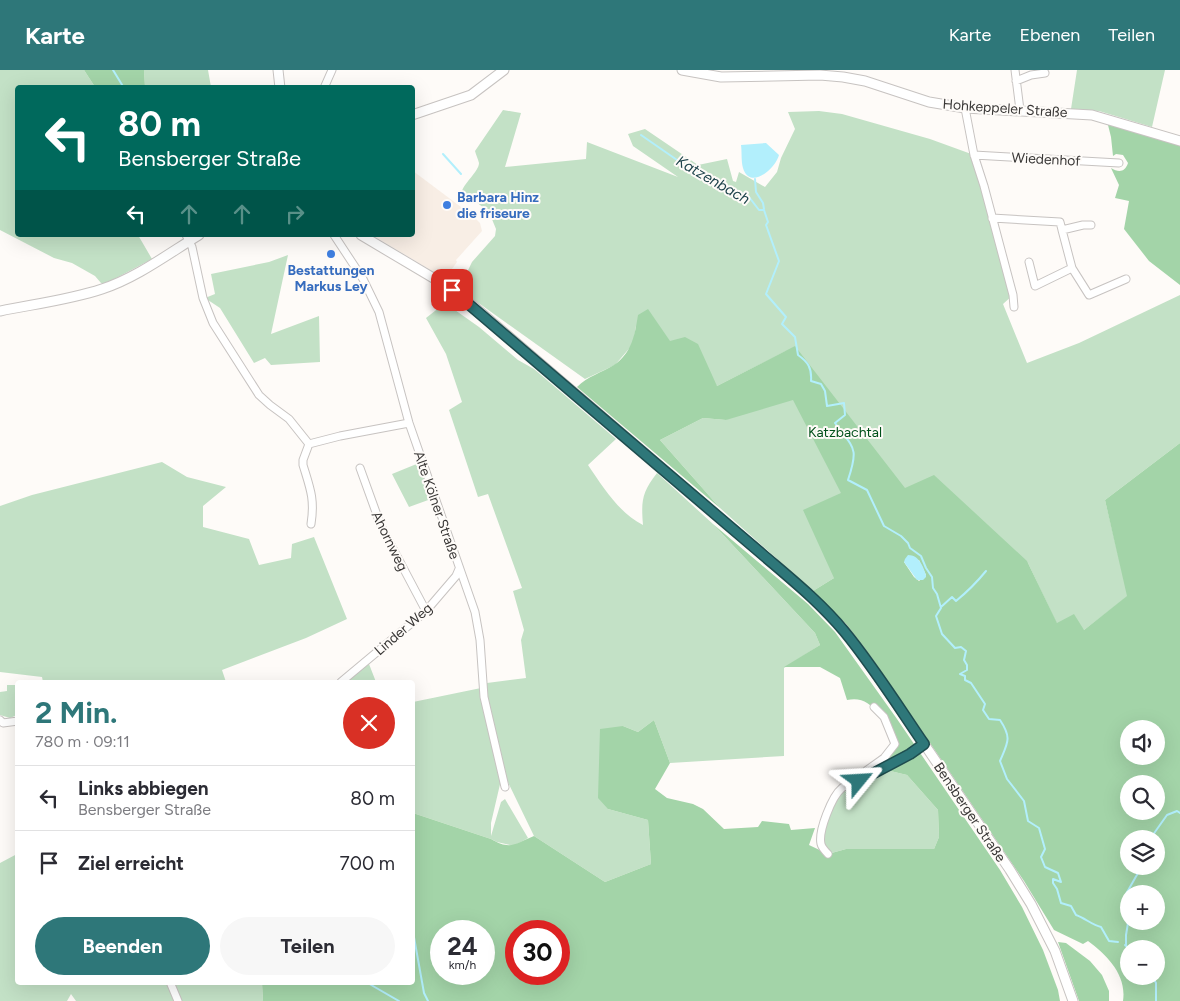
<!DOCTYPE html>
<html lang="de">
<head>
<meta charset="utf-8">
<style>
	:root { --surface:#fff; --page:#f7f7f7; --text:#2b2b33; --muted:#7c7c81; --line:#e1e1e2; --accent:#2e7779 }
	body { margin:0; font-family:Figtree,sans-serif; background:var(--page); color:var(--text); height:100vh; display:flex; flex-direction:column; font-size:19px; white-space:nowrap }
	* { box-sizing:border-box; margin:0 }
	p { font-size:16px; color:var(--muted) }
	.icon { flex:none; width:28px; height:28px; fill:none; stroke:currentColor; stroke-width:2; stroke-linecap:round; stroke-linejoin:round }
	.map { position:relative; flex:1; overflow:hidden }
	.sheet { position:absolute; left:15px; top:610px; width:400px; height:305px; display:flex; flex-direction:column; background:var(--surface); border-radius:5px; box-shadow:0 5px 20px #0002 }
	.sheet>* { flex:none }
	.banner { position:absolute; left:15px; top:15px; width:400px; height:152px; border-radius:5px; box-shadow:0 5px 20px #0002; background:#00695c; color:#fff; overflow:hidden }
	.tools { position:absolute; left:1120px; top:650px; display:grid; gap:10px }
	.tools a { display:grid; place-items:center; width:45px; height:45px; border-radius:50%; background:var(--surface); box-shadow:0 5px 20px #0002; font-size:25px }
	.speed { position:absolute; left:430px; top:850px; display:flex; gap:10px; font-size:25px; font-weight:700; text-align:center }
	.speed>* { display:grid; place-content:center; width:65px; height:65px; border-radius:50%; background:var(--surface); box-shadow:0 5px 20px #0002; line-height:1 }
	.speed small { font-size:12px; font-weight:400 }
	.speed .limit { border:8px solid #d22; background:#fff; color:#111 }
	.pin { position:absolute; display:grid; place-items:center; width:42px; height:42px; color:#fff; margin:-21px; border-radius:10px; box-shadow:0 2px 8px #0006 }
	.me { position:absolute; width:55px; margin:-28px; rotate:63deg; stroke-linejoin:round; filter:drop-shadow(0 0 4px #0008) }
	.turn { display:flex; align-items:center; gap:18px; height:105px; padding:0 20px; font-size:22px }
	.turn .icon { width:65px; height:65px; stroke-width:2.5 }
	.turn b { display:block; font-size:35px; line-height:42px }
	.lanes { display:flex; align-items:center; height:48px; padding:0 20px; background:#0003; justify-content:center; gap:25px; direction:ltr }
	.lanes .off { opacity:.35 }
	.round { display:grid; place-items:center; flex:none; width:52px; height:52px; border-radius:26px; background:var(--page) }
	.head { display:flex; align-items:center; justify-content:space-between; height:85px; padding:0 20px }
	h1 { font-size:30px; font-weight:700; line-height:38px; color:var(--accent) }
	.action { display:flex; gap:10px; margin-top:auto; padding:10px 20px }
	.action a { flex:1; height:58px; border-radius:30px; background:var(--accent); color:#fff; font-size:20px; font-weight:700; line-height:58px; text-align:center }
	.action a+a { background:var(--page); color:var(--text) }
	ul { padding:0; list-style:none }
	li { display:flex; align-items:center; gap:15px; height:65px; padding:0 20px; border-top:1px solid var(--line) }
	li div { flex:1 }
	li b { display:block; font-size:19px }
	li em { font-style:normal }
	header { display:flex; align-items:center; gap:30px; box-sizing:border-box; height:70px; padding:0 25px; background:var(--accent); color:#fff }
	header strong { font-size:24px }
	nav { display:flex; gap:28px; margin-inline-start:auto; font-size:18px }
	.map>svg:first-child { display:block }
</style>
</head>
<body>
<header>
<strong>Karte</strong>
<nav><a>Karte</a><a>Ebenen</a><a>Teilen</a></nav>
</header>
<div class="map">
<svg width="1180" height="931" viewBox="0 0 1180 931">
	<rect width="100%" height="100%" fill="#fefbf8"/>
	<!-- built -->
	<path fill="#f8eee5" d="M413 101 473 146 480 153 482 161 456 190 457 192 449 203 450 208 460 217 458 219 429 199 372 165H412Z"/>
	<!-- green -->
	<path fill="#c3e1c6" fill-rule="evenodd" d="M0 0H84L95 17 18 18V165H138L152 189 105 214 101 213 95 206 72 193 54 188 0 160Z
		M144 0H208L211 17H145Z
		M1077 0H1165L1152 57 1099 41 1071 39Z
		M503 40 521 43 505 97 586 89 587 72 678 107 633 76 628 64 645 59 698 95 727 89 733 111 736 112 739 102 765 117 777 102 781 88 795 59 788 42 819 41 842 44 930 69 974 85 1013 225 1003 234 1027 293 1079 273 1180 225V373L1105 430 1128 526 1084 560 1057 554 1027 491 1129 796H1156V741L1180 920 1126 917 924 491 842 424 834 508 813 521 720 438 660 370 703 348 726 350 786 281 717 316 636 278V256L633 274 615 295 585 309 459 219 472 192 495 166 496 159 489 142 462 121C465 112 479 101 479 93 478 89 476 85 475 81ZM1129 824H1156V851H1129ZM1129 879H1156V906H1129Z
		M288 185 271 264 319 246 320 292 271 295 265 288 254 293 220 238 205 228 215 224 211 204 269 192Z
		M445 233 479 257 518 290 534 299 616 369 588 395C603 417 619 443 643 455 641 431 642 422 657 403L713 454 815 563 820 575 784 598V686L670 693 654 650 638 662 623 656 608 739 648 750 651 794 605 812 534 766 506 708 487 626V613L526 608 521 570 524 560 513 521 522 518 488 424 478 427 449 340 462 332 446 284 426 248Z
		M162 392 187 407 226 417 203 436V457L249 469 259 495 291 488 292 474 314 467 347 549 306 568 222 600 226 612H122L117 610 109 612H43L42 607 0 602V436L32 425Z
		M419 393 431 429 409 437 392 404Z
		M369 594 376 612H347L360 600Z
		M7 615H17V645L10 648 0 645V622L7 621Z
		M481 618 501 710 491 753V766L501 732 505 729 528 768 514 776 497 772 491 769 413 743V632Z
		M882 699 907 705 938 740 939 767 934 779H846L828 784 821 763 840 720Z
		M17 784 18 912 262 913 263 931H76L71 924 67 931H0V793Z"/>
	<!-- forest -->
	<path fill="#a3d4a8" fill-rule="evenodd" d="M84 0H144L145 17H95Z
		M1107 51 1143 65 1180 75V215L1149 191 1124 159 1129 131 1115 128 1119 115 1111 98C1119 103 1125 102 1128 93L1123 85 1116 84 1113 86 1111 67Z
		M648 239 670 271 685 267 698 274 717 316 795 276 905 418 934 405 1027 491 1057 553 1074 544 1084 560 1127 526 1105 430 1180 373V931H1123C1127 905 1107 885 1088 871L1083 874 1054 860 1024 811 874 591 846 554 813 521 834 508 803 440 841 423 793 330 726 350 703 348 660 370 720 438 577 317C588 306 601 303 614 295 632 283 635 264 638 245ZM919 490 926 505 919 511 914 507 904 492ZM1129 659H1156V686H1129ZM1129 714H1156V741H1129ZM1129 769H1156V796H1129ZM1129 824H1156V851H1129ZM1129 879H1156V906H1129Z
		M713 454 808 534 835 562 897 649 1000 800 1022 837 1043 880 1058 920 1060 931H263L262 913 412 912 413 743 491 769C511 781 516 773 534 766L605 812 651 794 648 750 608 739 598 728 600 659 623 656 638 662 654 650 670 693 655 719 667 728 693 734 703 739 724 759 758 757 762 751 789 754 791 760 815 758 809 775 828 784 846 779H934L939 767 938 740 907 705 882 699 859 711 891 680 893 669C882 651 873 624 847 630L840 608 820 597H784L820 575 815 563ZM441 861H484V904H441ZM516 861H559V904H516Z
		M1058 872 1066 873 1090 891 1102 905 1109 921V931H1079Z"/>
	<!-- water -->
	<path fill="#b2effc" d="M766 73 779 85C776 98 750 121 743 98 741 91 742 82 741 75Z
		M908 485C919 485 923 496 926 505V507L923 510H917L904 492 905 489Z"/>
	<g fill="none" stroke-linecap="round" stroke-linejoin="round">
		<!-- stream -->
		<path stroke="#b2effc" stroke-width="2" d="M113 0 124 18
			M641 65 690 99 749 127 759 140H764L768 152 766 155 779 191 766 224 786 247 782 254 795 267 798 285C808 292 812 298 811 311L821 314 825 321 827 336 844 333 845 345 835 353C854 379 859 377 848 410L867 420 884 456 901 466 908 473 910 478 921 486 926 498 932 507 933 518 937 524 941 538 936 546 942 564 955 578 961 577 966 581 964 590 967 595V600L960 604 965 606V610L971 613 985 634 983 640 989 649 1000 650C1012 668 1008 672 1000 691L1007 709 1024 731 1028 751 1039 758 1045 779 1041 787 1045 797 1058 803 1061 812 1053 809V813L1057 819 1061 833 1071 836 1076 845C1085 848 1092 855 1101 857L1109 871 1118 872
			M443 84 461 104
			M755 109 756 122 763 133 764 139
			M941 537 952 527 956 531C967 522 977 512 986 501
			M1150 769 1167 745 1177 741 1180 743
			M412 856 424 923 428 931
			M1125 875 1129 879
			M1126 876V865L1128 853 1126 824 1142 796
			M1152 906 1156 913V931
			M366 912 399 931"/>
		<!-- minor casing -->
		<g stroke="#c7c3c1" stroke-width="9">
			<path id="minor" d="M1015 0 1020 40
				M1016 11 1031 5 1045 3
				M324 18 332 0
				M965 38 974 85 984 116 1013 225 1014 237
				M974 85 1119 93
				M992 148 1060 152 1062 160 1083 155H1091
				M1062 160 1072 198 1089 225 1126 209
				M186 165 192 177 203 228 213 253 259 325 270 335 289 349 309 374
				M334 165 363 209 379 242 409 353 475 542 480 570 484 627 505 717
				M1029 192 1035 216 1072 198
				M309 374 340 366 409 353
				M309 374 303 390V395C310 418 315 429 311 454
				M360 398 381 456 426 541
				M341 612 426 541 456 506 459 499
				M0 650 3 653 18 651
				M849 713 884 688 895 674 884 647 874 637
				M828 784C825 781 822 778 821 774 818 761 832 726 842 718 849 712 860 711 867 707 887 697 906 687 924 674
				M170 912 178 931"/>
		</g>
		<!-- tertiary casing -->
		<g stroke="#c7c3c1" stroke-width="11">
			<path id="tertiary" d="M682 0 721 7 820 5 843 7 865 11 929 32 965 38 1092 45 1180 71
				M412 45 471 25 504 0"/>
		</g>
		<!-- secondary casing -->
		<g stroke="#c7c3c1" stroke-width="11">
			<path id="secondary" d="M278 0 280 18
				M361 165 435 209 471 234 762 484 809 525 844 560 861 582 916 662 1010 800 1031 834 1055 881 1073 931
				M0 241C34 234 69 230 102 219 136 208 168 184 199 165"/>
		</g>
		<!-- minor -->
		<use href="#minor" stroke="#fff" stroke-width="7"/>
		<!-- tertiary -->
		<use href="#tertiary" stroke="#fff" stroke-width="9"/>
		<!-- secondary -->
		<use href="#secondary" stroke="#fff" stroke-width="9"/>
	</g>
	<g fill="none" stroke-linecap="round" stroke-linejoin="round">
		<!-- route casing -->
		<g stroke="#1e4d4f" stroke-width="12">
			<path id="route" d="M452 220 762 484C790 508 820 532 844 561 873 596 898 636 924 674L910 684 859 711"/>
		</g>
		<!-- route -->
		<use href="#route" stroke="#2e7779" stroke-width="9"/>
	</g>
	<!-- markers -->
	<g fill="#3f7fe0" stroke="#fefbf8" stroke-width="2">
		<circle cx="447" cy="135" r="5"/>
		<circle cx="331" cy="184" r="5"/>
	</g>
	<g text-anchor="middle" stroke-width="4" stroke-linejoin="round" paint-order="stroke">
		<!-- street labels -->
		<g font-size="14" fill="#393736" stroke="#fefbf8">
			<text transform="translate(1005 38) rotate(4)" y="5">Hohkeppeler Straße</text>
			<text transform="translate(1046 89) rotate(3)" y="5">Wiedenhof</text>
			<text transform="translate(437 435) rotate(71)" y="5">Alte Kölner Straße</text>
			<text transform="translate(390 471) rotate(64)" y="5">Ahornweg</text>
			<text transform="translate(403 559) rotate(-41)" y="5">Linder Weg</text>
			<text transform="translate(970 742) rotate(56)" y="5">Bensberger Straße</text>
		</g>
		<!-- shop labels -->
		<g font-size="14" font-weight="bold" fill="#366cbe" stroke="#fefbf8" text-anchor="start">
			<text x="457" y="132">Barbara Hinz<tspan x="457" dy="16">die friseure</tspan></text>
			<text x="331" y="205" text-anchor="middle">Bestattungen<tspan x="331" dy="16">Markus Ley</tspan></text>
		</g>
		<!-- park labels -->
		<g font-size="14" fill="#00501a" stroke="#fefbf8">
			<text x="845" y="367">Katzbachtal</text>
		</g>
		<!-- water labels -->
		<g font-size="15" font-style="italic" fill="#1e434b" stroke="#fefbf8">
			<text transform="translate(713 110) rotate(30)" y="5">Katzenbach</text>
		</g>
	</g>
</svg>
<div class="tools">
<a><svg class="icon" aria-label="sound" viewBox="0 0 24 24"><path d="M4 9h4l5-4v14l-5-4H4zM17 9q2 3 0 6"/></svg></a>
<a><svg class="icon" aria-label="search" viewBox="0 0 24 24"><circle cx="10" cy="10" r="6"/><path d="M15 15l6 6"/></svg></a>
<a><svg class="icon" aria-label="layers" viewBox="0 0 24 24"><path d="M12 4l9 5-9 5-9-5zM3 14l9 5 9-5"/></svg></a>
<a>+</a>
<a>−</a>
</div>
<div class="speed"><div>24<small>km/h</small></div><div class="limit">30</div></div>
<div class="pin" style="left:452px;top:220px;background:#d93025"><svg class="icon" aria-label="arrive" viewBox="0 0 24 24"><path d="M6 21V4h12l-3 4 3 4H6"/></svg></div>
<svg class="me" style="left:859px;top:711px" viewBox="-20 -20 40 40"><path d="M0-17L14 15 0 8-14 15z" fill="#2e7779" stroke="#fff" stroke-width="4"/></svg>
<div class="banner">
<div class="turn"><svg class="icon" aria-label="left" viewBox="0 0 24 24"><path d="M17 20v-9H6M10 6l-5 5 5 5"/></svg><div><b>80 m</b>Bensberger Straße</div></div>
<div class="lanes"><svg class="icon" aria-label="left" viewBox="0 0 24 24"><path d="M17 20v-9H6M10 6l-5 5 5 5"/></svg><svg class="icon off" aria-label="ahead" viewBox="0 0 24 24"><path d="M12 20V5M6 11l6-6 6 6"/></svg><svg class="icon off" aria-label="ahead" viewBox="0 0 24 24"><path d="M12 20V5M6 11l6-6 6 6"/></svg><svg class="icon off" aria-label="right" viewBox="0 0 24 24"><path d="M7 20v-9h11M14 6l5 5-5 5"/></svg></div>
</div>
<section class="sheet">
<div class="head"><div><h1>2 Min.</h1><p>780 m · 09:11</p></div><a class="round" style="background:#d93025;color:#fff"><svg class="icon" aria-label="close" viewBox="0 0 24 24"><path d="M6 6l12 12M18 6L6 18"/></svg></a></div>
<ul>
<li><svg class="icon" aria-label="left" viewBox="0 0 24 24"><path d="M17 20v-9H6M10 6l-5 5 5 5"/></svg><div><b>Links abbiegen</b><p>Bensberger Straße</p></div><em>80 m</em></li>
<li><svg class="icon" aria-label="arrive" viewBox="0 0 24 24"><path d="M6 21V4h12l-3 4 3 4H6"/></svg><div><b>Ziel erreicht</b></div><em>700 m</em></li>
</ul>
<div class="action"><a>Beenden</a><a>Teilen</a></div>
</section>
</div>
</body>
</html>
